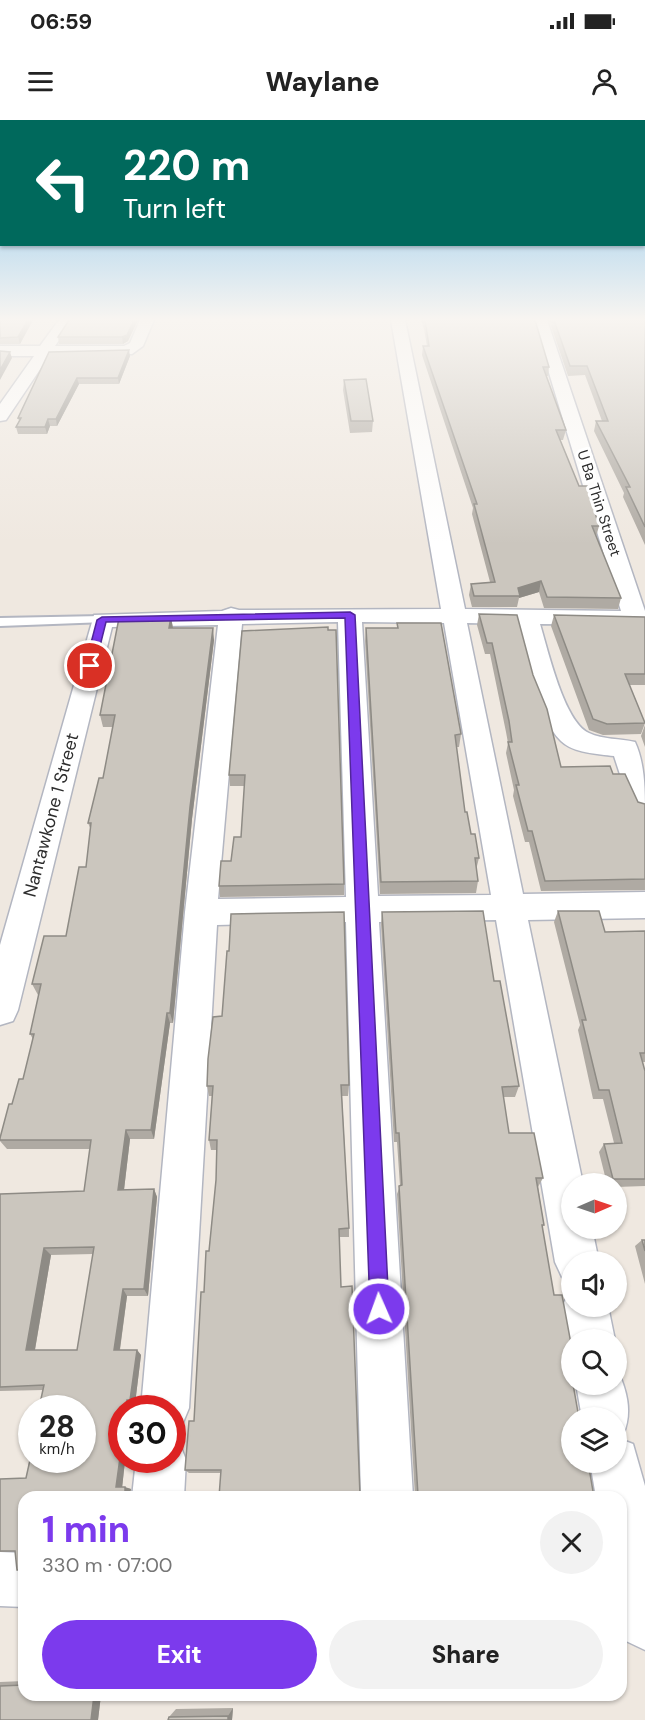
<!DOCTYPE html>
<html lang="en">
<head>
<meta charset="utf-8">
<style>
	:root { --surface:#fff; --page:#f2f2f2; --text:#222; --muted:#767676; --accent:#7c3aed }
	body { margin:0; font-family:"DM Sans",sans-serif; background:var(--page); color:var(--text); height:100vh; display:flex; flex-direction:column; font-size:22px; white-space:nowrap }
	* { box-sizing:border-box; margin:0 }
	p { font-size:20px; color:var(--muted) }
	.icon { flex:none; width:33px; height:33px; fill:none; stroke:currentColor; stroke-width:2; stroke-linecap:round; stroke-linejoin:round }
	.map { position:relative; flex:1; overflow:hidden }
	.panel { position:absolute; left:18px; top:1371px; width:609px; height:210px; display:flex; flex-direction:column; background:var(--surface); border-radius:18px; box-shadow:0 2px 4px #0004 }
	.panel>* { flex:none }
	.banner { position:absolute; left:0px; top:0px; width:645px; height:126px; box-shadow:0 2px 4px #0004; background:#00695c; color:#fff; overflow:hidden }
	.needle { width:39px; rotate:88deg }
	.buttons { position:absolute; left:561px; top:1053px; display:grid; gap:12px }
	.buttons a { display:grid; place-items:center; width:66px; height:66px; border-radius:50%; background:var(--surface); box-shadow:0 2px 4px #0004; font-size:30px }
	.speed { position:absolute; left:18px; top:1275px; display:flex; gap:12px; font-size:30px; font-weight:700; text-align:center }
	.speed>* { display:grid; place-content:center; width:78px; height:78px; border-radius:50%; background:var(--surface); box-shadow:0 2px 4px #0004; line-height:1 }
	.speed small { font-size:15px; font-weight:400 }
	.speed .limit { border:9px solid #d22; background:#fff; color:#111 }
	.pin { position:absolute; display:grid; place-items:center; width:51px; height:51px; color:#fff; margin:-26px; border:3px solid #fff; border-radius:50%; box-shadow:0 2px 6px #0007 }
	.me { position:absolute; width:66px; margin:-33px; rotate:358deg; stroke-linejoin:round; filter:drop-shadow(0 0 4px #0008) }
	.turn { display:flex; align-items:center; gap:21px; height:126px; padding:0 24px; font-size:27px }
	.turn .icon { width:78px; height:78px; stroke-width:2.5 }
	.turn b { display:block; font-size:42px; line-height:51px }
	.round { display:grid; place-items:center; flex:none; width:63px; height:63px; border-radius:32px; background:var(--page) }
	.headline { display:flex; align-items:center; justify-content:space-between; height:102px; padding:0 24px }
	h1 { font-size:36px; font-weight:800; line-height:45px; color:var(--accent) }
	.cta { display:flex; gap:12px; margin-top:auto; padding:12px 24px }
	.cta a { flex:1; height:69px; border-radius:36px; background:var(--accent); color:#fff; font-size:24px; font-weight:800; line-height:69px; text-align:center }
	.cta a+a { background:var(--page); color:var(--text) }
	.status { display:flex; justify-content:space-between; align-items:center; height:42px; padding:0 30px; background:var(--surface); direction:ltr }
	.status svg { height:16px; fill:currentColor }
	header { display:flex; justify-content:space-between; align-items:center; height:78px; padding:0 24px; background:var(--surface); font-size:27px; font-weight:800 }
	.map>svg:first-child { display:block }
</style>
</head>
<body>
<div class="status"><b>06:59</b><svg viewBox="0 0 49 12"><path d="M0 12V9h3v3zM5 12V6h3v6zM10 12V3h3v9zM15 12V0h3v12zM26 1h20v11H26zM47 4h2v5h-2z"/></svg></div>
<header><svg class="icon" aria-label="menu" viewBox="0 0 24 24"><path d="M4 6h16M4 12h16M4 18h16"/></svg>Waylane<svg class="icon" aria-label="person" viewBox="0 0 24 24"><circle cx="12" cy="8" r="4"/><path d="M4 21q1-7 8-7t8 7"/></svg></header>
<div class="map">
<svg width="645" height="1600" viewBox="0 0 645 1600">
	<rect width="100%" height="100%" fill="#efe8e0"/>
	<g fill="none" stroke-linecap="round" stroke-linejoin="round">
		<!-- lane casing -->
		<g stroke="#b3b6c1" stroke-width="4">
			<path id="lane" d="M102 496 108 500 106 502 0 506V498Z"/>
		</g>
		<!-- street casing -->
		<g stroke="#b3b6c1" stroke-width="3">
			<path id="street" d="M59 200H73L55 226H124L130 223 140 200H154L143 226 132 234 49 236 6 300 0 301V284L34 236H0V226H40Z
				M391 200H405L465 489 621 491 533 200H547L645 491V505L540 504C548 530 564 602 589 613 603 620 620 618 635 622 645 644 645 670 645 695L635 692 630 685 614 636C598 634 573 633 561 621 536 596 525 537 516 504L467 503 523 774 645 772V798L528 800 583 1064H572V1108H592L599 1142H572V1162L562 1157 555 1142 496 800 379 802 413 1377H361L346 802 217 805 189 1288 182 1305 172 1309V1288H141L185 792 218 505 112 507 18 890 13 901 0 905V825L94 495 222 491 231 488 239 490 441 489ZM338 502 346 777 218 779 242 504ZM362 502 444 503 491 775 378 776Z
				M572 1169V1186H608L615 1220H572V1226L562 1186Z
				M616 1247C627 1270 633 1292 623 1315L617 1318 633 1324 645 1366V1530L626 1521 621 1511V1377H596L590 1342H616V1298H582L576 1264H616Z
				M172 1320 179 1322 186 1340 184 1377H132L136 1340H172Z
				M0 1432 24 1433V1487L0 1486Z"/>
		</g>
		<!-- lane -->
		<use href="#lane" fill="#fff" fill-rule="evenodd"/>
		<!-- street -->
		<use href="#street" fill="#fff" fill-rule="evenodd"/>
	</g>
	<!-- wall -->
	<path fill="#afaaa3" fill-rule="evenodd" d="M0 200H33L20 224H0Z
		M138 200 128 221 123 224H59L58 217Z
		M421 200H535L549 247 548 256H546L566 310 563 320H560L579 366 599 406 596 417 621 478 618 489 544 488 539 472 519 478 517 487H472L469 475 471 464 490 462 472 394 473 388 422 235 423 226H427L424 209Z
		M549 200H645V425L623 377 624 373 594 311 596 301H602L585 255 568 256Z
		M49 232 130 236 119 264H79L57 306H50L47 314H18L16 307 19 301 18 298Z
		M344 260 373 301 372 312 350 313 343 270Z
		M479 494 533 555 561 647 613 654 638 682 645 684V770L541 771 529 722H525L513 676 514 670 506 633 508 623 506 612 490 534H485L477 505Z
		M554 495 645 497V565H629L645 603 641 614 603 615 589 610 551 506Z
		M171 497 173 508 214 520 192 699 173 903H170L154 1019H130L124 1070 154 1069 157 1077 148 1176H127L120 1230H137L141 1235 135 1284H132L122 1367 131 1369 15 1431 0 1432V1359L26 1358 43 1270 0 1271V1074L84 1071 90 1029H7L0 1021V1018L12 984 23 959 33 919 30 914 39 875H38L32 864 66 816 86 747 91 710 88 703 103 658 113 607H103L100 595ZM93 1134 77 1230H35L51 1135Z
		M397 503 461 614 459 627H456L465 692 471 714 479 738 476 750 478 761 476 773 380 774 365 521 366 508H397Z
		M242 511 344 764V775L220 777 219 766 231 741 241 717 245 666H230L229 655Z
		M645 605V627L641 616Z
		M558 791 605 812 645 811V942H642L645 951V1066L616 1067V1064H607L599 1032 604 1024 614 1023 603 979H593L578 910 580 905 554 802Z
		M382 792 494 861 519 966 515 977H503L509 1013 543 1058 538 1067 544 1105 542 1108 554 1175 572 1229V1235L568 1238 579 1298 415 1376 397 1074 400 1066 397 1022H394L381 804Z
		M222 896 349 965 348 976H342L349 1108V1117H339L221 1353H189L185 1350 194 1301 204 1172 209 1131 216 1060 217 1030H211L209 1020 212 976H209L207 966Z
		M642 1120H645V1164L635 1126Z
		M24 1561V1575H101L98 1600H0V1562Z
		M233 1588 232 1600H168L169 1597 176 1589Z"/>
	<!-- shaded-wall -->
	<path fill="#8e8b85" d="M28 200H33L20 224 18 217Z
		M134 200H138L128 221 123 224 122 217Z
		M129 230 130 236 119 264 118 258Z
		M10 232 12 238 0 260V250Z
		M77 258 79 264 57 306 56 299Z
		M48 299 50 306 47 314 45 307Z
		M541 461 539 472 519 478 518 468Z
		M171 497 173 509 169 508Z
		M213 508 214 520 192 699 173 903 170 893 190 687Z
		M167 893 170 903 154 1019 151 1010Z
		M126 1010 130 1019 123 1078 118 1070Z
		M154 1069 157 1077 148 1176 144 1169Z
		M44 1128 51 1135 34 1235 26 1230Z
		M123 1169 127 1176 119 1235 114 1230Z
		M137 1230 141 1235 135 1284 130 1280Z
		M127 1280 132 1284 131 1288H126Z
		M122 1323V1340H125L122 1369 116 1367Z
		M125 1367 131 1369 130 1377H125Z
		M94 1575H101L98 1600H91Z
		M233 1588 232 1600H228V1596Z"/>
	<!-- building -->
	<path fill="#cbc6be" stroke="#8e8b85" stroke-width="1.5" fill-rule="evenodd" d="M0 200H28L18 217 0 218Z
		M69 200H134L127 215 122 217H58Z
		M425 200H535L549 247H543L566 310H556L579 366H587L599 406H592L621 478 547 477 541 461 518 468 520 476H474L471 464 495 462 474 384H477L423 226H429Z
		M554 200H645V407L626 367H630L596 301H608L587 246H570Z
		M129 230 118 258H77L56 299H48L45 307H16L21 298H18L49 232Z
		M0 231 10 232 0 250Z
		M366 259 373 301H351L344 260Z
		M479 494 517 495 533 555 547 589 561 647 610 646 613 654H625L638 682 645 684V759L545 761 532 711H528L516 665H519L508 622H512L509 601 492 523H487Z
		M554 495 645 497V554H625L645 603 607 604 593 599Z
		M171 497 169 508H213L190 687 170 893H167L151 1010H126L118 1070 154 1069 144 1169H123L114 1230H137L130 1280H127L126 1288H122V1323L116 1367H125V1377H126H24V1450H17L15 1431H0V1359L26 1358 32 1331V1340H82V1288H39L44 1265 0 1267V1074L84 1071 91 1020H0V1018L9 984H12L19 959H23L34 914H30L41 864H32L44 816H66L79 747H86L91 703H88L99 658H103L115 595H100L119 498ZM94 1127 77 1230H26L44 1128Z
		M397 503H441L461 614 455 615 465 692H467L471 714H475L479 738H475L478 761 381 762 366 508H398Z
		M328 507V510H336L344 764 219 766 221 741H231L234 717H241L245 655H229L242 511Z
		M483 791 494 861H500L519 966 502 967 509 1013H534L543 1058H536L544 1105H542L554 1175H562L572 1229V1235H568L572 1255V1264H573L579 1298H572V1342H588L594 1377H412L418 1375 399 1066 402 1065 399 1013H396L382 792Z
		M558 791H599L605 812 645 811V933H640L645 951V1059H613L604 1024 622 1023 609 970H599L582 900H586Z
		M344 792 349 965H341L349 1108 339 1109 341 1167 352 1166 360 1375 363 1377H219L221 1350H185L189 1301H194L201 1172H204L206 1131H209L216 1060 217 1020H209L213 966H207L208 939 213 897 222 896 227 831H229L231 794Z
		M642 1120H645V1131Z
		M24 1565V1575H94L91 1600H0V1566Z
		M228 1596V1600H168L169 1597Z"/>
	<!-- sky -->
	<linearGradient id="sky" x2="0" y2="1"><stop stop-color="#79beec"/><stop offset="0.47" stop-color="#f8f5f1"/><stop offset="1" stop-color="#f8f5f1" stop-opacity="0"/></linearGradient>
	<rect width="645" height="424" fill="url(#sky)"/>
	<!-- route -->
	<path fill="#7c3aed" stroke="#51269a" stroke-width="1.5" d="M350 492 355 495 389 1189 386 1196 379 1198 373 1196 370 1189 345 498 106 502 95 546 90 549 85 546 97 500 102 497Z"/>
	<g text-anchor="middle" stroke-width="6" stroke-linejoin="round" paint-order="stroke">
		<!-- far-street labels -->
		<g font-size="15" fill="#2d2d2d" stroke="#fff">
			<text transform="translate(599 383) rotate(72)" y="5">U Ba Thin Street</text>
		</g>
		<!-- street labels -->
		<g font-size="18" fill="#2d2d2d" stroke="#fff">
			<text transform="translate(51 695) rotate(-75)" y="6">Nantawkone 1 Street</text>
		</g>
	</g>
</svg>
<div class="buttons">
<a><svg class="needle" viewBox="-14 -14 28 28"><path d="M0-13l5 13h-10z" fill="#e53935"/><path d="M0 13l5-13h-10z" fill="#767676"/></svg></a>
<a><svg class="icon" aria-label="sound" viewBox="0 0 24 24"><path d="M4 9h4l5-4v14l-5-4H4zM17 9q2 3 0 6"/></svg></a>
<a><svg class="icon" aria-label="search" viewBox="0 0 24 24"><circle cx="10" cy="10" r="6"/><path d="M15 15l6 6"/></svg></a>
<a><svg class="icon" aria-label="layers" viewBox="0 0 24 24"><path d="M12 4l9 5-9 5-9-5zM3 14l9 5 9-5"/></svg></a>
</div>
<div class="speed"><div>28<small>km/h</small></div><div class="limit">30</div></div>
<div class="pin" style="left:90px;top:546px;background:#d93025"><svg class="icon" aria-label="arrive" viewBox="0 0 24 24"><path d="M6 21V4h12l-3 4 3 4H6"/></svg></div>
<svg class="me" style="left:379px;top:1189px" viewBox="-20 -20 40 40"><circle r="17" fill="#7c3aed" stroke="#fff" stroke-width="3"/><path d="M0-11L8 9 0 5-8 9z" fill="#fff"/></svg>
<div class="banner">
<div class="turn"><svg class="icon" aria-label="left" viewBox="0 0 24 24"><path d="M17 20v-9H6M10 6l-5 5 5 5"/></svg><div><b>220 m</b>Turn left</div></div>
</div>
<section class="panel">
<div class="headline"><div><h1>1 min</h1><p>330 m · 07:00</p></div><a class="round"><svg class="icon" aria-label="close" viewBox="0 0 24 24"><path d="M6 6l12 12M18 6L6 18"/></svg></a></div>
<div class="cta"><a>Exit</a><a>Share</a></div>
</section>
</div>
</body>
</html>
